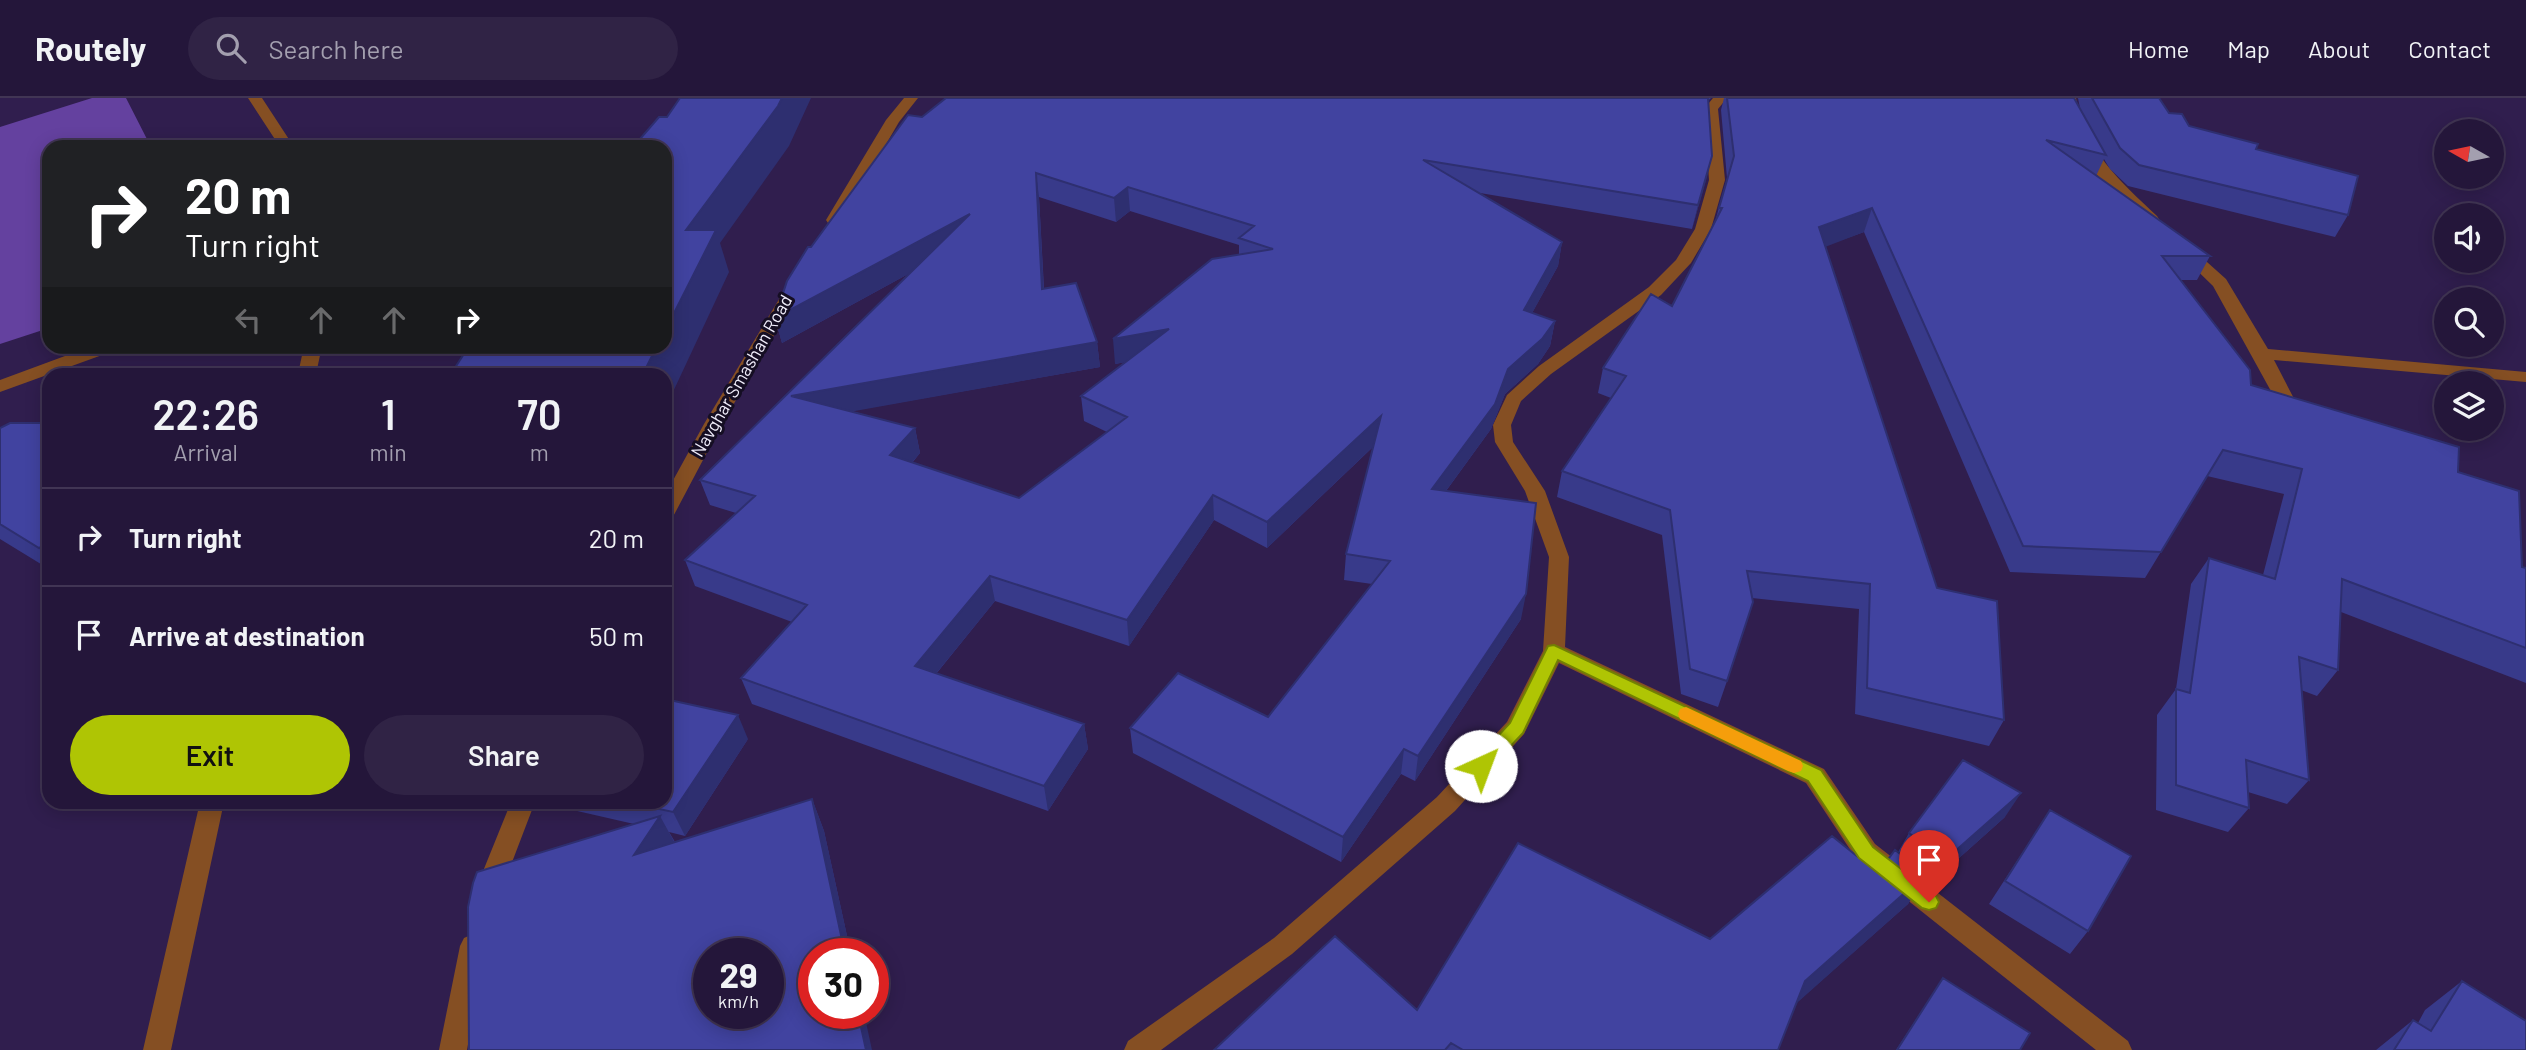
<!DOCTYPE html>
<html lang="en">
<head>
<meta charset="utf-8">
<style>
	:root { --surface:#24163a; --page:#302345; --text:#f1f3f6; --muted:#a39faf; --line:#413554; --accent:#afc504 }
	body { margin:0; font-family:Barlow,sans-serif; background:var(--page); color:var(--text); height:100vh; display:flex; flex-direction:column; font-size:26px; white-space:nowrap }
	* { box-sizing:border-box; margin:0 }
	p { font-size:23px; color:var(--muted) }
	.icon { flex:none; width:38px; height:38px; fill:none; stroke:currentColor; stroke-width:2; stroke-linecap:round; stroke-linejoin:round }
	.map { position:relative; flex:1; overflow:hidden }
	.details { position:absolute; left:42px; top:270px; width:630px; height:441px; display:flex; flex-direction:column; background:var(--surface); border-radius:21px; box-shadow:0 4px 18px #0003,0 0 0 2px var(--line) }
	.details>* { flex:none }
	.top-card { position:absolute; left:42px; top:42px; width:630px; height:214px; border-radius:21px; box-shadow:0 4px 18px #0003,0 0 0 2px var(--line); background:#202124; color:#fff; overflow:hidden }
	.needle { width:46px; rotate:279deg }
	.buttons { position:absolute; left:2434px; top:21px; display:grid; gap:14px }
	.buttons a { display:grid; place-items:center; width:70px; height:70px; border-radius:50%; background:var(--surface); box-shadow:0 4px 18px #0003,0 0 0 2px var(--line); font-size:35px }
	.speed { position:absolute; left:693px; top:840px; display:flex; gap:14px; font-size:35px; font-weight:700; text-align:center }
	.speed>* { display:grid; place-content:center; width:91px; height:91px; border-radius:50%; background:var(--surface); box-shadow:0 4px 18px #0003,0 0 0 2px var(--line); line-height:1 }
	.speed small { font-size:18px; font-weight:400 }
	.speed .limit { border:10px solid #d22; background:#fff; color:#111 }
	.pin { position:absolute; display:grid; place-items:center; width:60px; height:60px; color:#fff; margin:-72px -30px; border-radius:50% 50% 50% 0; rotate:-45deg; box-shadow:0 0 7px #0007 }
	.pin .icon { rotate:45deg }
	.me { position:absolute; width:77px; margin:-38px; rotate:43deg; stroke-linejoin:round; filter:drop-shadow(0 0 5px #0008) }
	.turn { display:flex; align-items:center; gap:24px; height:147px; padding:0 28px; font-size:32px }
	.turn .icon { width:91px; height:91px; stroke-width:2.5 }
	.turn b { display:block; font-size:49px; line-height:60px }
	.lanes { display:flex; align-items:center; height:66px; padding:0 28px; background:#0003; justify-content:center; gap:35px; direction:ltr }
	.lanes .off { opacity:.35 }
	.eta { display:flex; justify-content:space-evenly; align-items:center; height:119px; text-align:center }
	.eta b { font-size:42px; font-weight:600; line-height:49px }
	.primary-button { display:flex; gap:14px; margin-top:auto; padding:14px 28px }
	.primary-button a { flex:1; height:80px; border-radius:42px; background:var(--accent); color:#111; font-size:28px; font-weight:600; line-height:80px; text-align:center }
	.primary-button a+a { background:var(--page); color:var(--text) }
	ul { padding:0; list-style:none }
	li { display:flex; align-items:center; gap:21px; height:98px; padding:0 28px; border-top:2px solid var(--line) }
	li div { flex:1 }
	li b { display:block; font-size:26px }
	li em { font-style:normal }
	header { display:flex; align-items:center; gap:42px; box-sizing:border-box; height:98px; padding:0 35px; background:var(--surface); border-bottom:2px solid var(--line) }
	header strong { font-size:33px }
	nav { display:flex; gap:38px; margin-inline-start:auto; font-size:24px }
	.search { width:490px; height:63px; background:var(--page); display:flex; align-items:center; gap:18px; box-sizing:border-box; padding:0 24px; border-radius:38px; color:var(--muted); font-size:26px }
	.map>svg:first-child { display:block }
</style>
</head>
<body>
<header>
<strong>Routely</strong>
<div class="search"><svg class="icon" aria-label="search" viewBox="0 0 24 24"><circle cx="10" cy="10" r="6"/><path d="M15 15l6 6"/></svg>Search here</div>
<nav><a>Home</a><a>Map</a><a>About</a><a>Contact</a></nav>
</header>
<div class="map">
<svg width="2526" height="952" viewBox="0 0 2526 952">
	<rect width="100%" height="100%" fill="#301e4e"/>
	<!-- water -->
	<path fill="#64419f" d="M92 0H126L151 49H49V230L0 246V29Z"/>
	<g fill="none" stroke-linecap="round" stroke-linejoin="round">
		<!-- minor -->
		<path fill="#854f23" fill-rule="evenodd" d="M248 0H262L294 49H280Z
			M904 0H918L899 24 840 125H828L826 122 886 22Z
			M1713 0H1727L1718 11 1725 82 1711 131 1691 165 1661 197 1551 276 1521 303 1511 327 1513 344 1545 393 1569 459 1565 549 1824 671 1875 746 2128 943 2132 952H2096L1857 762 1806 685 1559 565 1524 636 1455 713 1292 856 1161 952H1124L1128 943 1274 840 1437 699 1507 624 1543 553 1549 459 1525 393 1495 344 1493 327 1507 297 1539 268 1649 189 1676 162 1695 131 1709 82 1704 11Z
			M2062 0H2076C2085 53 2120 83 2157 118L2159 121 2157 124H2145L2095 75 2065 19Z
			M2182 145 2188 147 2226 181 2268 251 2526 274V284L2274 262 2304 320 2302 324H2288L2213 188 2174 150Z
			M789 193 797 198 722 326 675 415 672 420 665 422V397L704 326 781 198Z
			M92 248H118L116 252 0 294V282Z
			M304 248H322L316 276H298Z
			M200 704H224L171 952H143Z
			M511 704H535L501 793 497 801 488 804 479 801 475 793Z
			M473 836 482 840 486 848 467 952H439L460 848 464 840Z"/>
	</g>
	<!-- wall -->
	<path fill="#383a8a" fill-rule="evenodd" d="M946 0H1711L1708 3 1712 58 1692 131 1480 95 1562 144 1558 168 1532 215 1555 223 1550 248 1538 266 1505 296 1491 331 1446 393 1521 521 1415 683 1401 676 1341 764 1133 655 1130 630 1268 619 1372 486 1344 482 1346 456 1373 349 1267 450 1214 422 1129 548 995 503 936 576 1084 626 1088 651 1048 713 752 606 741 580 792 524 695 488 685 462 736 415 710 407 700 382 910 175 782 245 775 220 811 149 922 19ZM1039 99 1116 124 1130 113 1239 147V157L1115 266 1125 264 1081 298 1084 323 1107 334 1019 400 912 365 920 355 915 330 851 313 1100 269 1097 244 1044 190Z
		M1724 0H2074L2080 10 2078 0H2159L2169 15 2189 28 2256 51 2348 117 2335 139 2128 88 2110 71 2104 61 2096 78 2210 158 2197 182H2181L2251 287 2458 374 2522 469 2526 470V585L2341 514 2338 572 2317 598 2301 592 2309 682 2287 706 2248 694 2249 710 2228 734 2156 712 2157 617 2176 591 2191 486 2209 460 2263 477 2284 396 2207 378 2145 480 2010 474 1864 134 1825 148 1937 490 2004 622 1989 648 1855 616 1859 511 1752 500 1727 583 1718 609 1681 596 1662 437 1557 399 1562 373 1611 300 1598 295 1603 270 1672 208 1715 124 1727 80 1721 12Z
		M49 325V471L0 441V330Z
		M748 641 685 738 669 734 675 744 812 701 824 733 851 856H814L634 726 551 707 549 704H665Z
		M2050 712 2088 833 2070 856 1989 806Z
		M2005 719 1930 786 1923 780 1908 806 1796 905 1778 952H1214L1417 912 1710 841 1878 775 1898 754 1909 735Z
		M1943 880 2020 952H1896Z
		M2462 883 2526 952H2376L2413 922 2418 925 2425 912Z"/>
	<!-- shaded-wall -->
	<path fill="#2e2f70" d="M782 0H811L789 48 720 145 729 174 665 311V276H643L657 248H665V234L686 132Z
		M1712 58 1706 82 1692 131 1698 107Z
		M1036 75 1039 99 1045 215 1042 191Z
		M1128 89 1130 113 1116 124 1114 100Z
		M1872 110 1864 134 1812 154 1819 129Z
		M970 116 974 140 782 245 775 220Z
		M1562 144 1558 168 1520 237 1524 212Z
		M1555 223 1550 248 1538 266 1505 296 1491 331 1429 416 1432 391 1508 271Z
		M1169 231 1171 256 1115 266 1113 241Z
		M1097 244 1100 269 799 323 791 298Z
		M1381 318 1379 343 1267 450V424Z
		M915 330 920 355 896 383 890 357Z
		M1213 397 1214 422 1129 548 1127 522Z
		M49 445V462L39 450Z
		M990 478 995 503 921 594 915 568Z
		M1526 496 1521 521 1415 683 1418 658Z
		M738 617 748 641 685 738 673 714Z
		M1084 626 1088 651 1048 713 1044 688Z
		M1404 651 1401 676 1341 764 1343 739Z
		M2021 695 2005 719 1930 786 1945 762Z
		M812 701 824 733 851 856H845Z
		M660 718 677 749 634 757Z
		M1926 776 1908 806 1789 912 1805 883Z
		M858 915H864L872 952H866Z"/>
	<!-- building -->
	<path fill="#4143a0" stroke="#2e2f70" stroke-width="2" fill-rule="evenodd" d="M680 0H782L778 8 686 132H716L665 233V49H633L659 19H667Z
		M946 0H1708L1712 58 1698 107 1423 62 1562 144 1524 212 1555 223 1542 241 1508 271 1495 306 1432 391 1536 405 1526 496 1418 658 1404 651 1343 739 1130 630 1178 575 1268 619 1390 463 1346 456 1381 318 1267 424 1213 397 1127 522 990 478 915 568 1084 626 1044 688 741 580 807 507 685 462 755 398 700 382 970 116 775 220 787 183 808 149H811L908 17 922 19ZM1036 75 1114 100 1128 89 1254 128 1239 140 1273 151 1212 161 1113 241 1169 231 1081 298 1127 319 1019 400 890 357 915 330 791 298 1097 244 1076 185 1042 191Z
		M1727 0H2074L2106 57 2046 42 2210 158H2162L2250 272 2251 287 2459 349 2458 374 2519 393 2522 469 2526 470V550L2342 481 2338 572 2299 559 2309 682 2246 662 2249 710 2176 687V591L2190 595 2209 460 2275 481 2302 371 2223 352 2161 454 2023 448 1872 110 1819 129 1937 490 1997 503 2004 622 1867 590 1870 486 1747 473 1753 504 1727 583 1690 571 1670 412 1562 373 1626 278 1603 270 1651 196 1672 208 1722 110H1719L1734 58Z
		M2092 0H2159L2169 15 2182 16 2189 28 2258 46 2256 51 2358 78 2348 117 2139 67 2120 50Z
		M469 248H657L643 276H451Z
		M10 325H49V445L39 450 0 426V330Z
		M665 601 738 617 673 714 626 704H665Z
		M1963 662 2021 695 1945 762 1909 735Z
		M812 701 845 856H814V915H858L866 952H469L468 809 473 785 477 774 660 718 634 757ZM709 856H768V915H709Z
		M2050 712 2131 758 2088 833 2005 783Z
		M1832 738 1878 775 1895 752 1926 776 1805 883 1778 952H1463L1451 945 1445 952H1214L1335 838 1417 912 1518 745 1710 841Z
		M1943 880 2030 935 2020 952H1897Z
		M2462 883 2526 923V952H2394L2413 922 2431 933Z"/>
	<!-- route -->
	<path fill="#afc504" stroke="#728003" stroke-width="2" d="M1554 547 1821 672 1873 749 1936 798 1939 804 1936 810 1929 812 1922 810 1859 760 1808 683 1558 562 1523 635 1487 673 1481 675 1475 673 1472 668 1475 663 1510 625 1548 548Z"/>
	<!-- slow -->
	<path fill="#f59e0b" d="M1686 609 1801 663 1803 668 1801 673 1794 675 1788 673 1680 621 1678 616 1680 611Z"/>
	<g text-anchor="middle" stroke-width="6" stroke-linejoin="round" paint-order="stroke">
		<!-- street labels -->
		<g font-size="18" fill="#f1eefb" stroke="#150e23">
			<text transform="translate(742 278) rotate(-60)" y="6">Navghar Smashan Road</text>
		</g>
	</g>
</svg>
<div class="buttons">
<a><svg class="needle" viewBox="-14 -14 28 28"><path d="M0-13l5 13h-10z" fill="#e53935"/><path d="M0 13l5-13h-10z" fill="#a39faf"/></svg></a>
<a><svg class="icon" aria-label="sound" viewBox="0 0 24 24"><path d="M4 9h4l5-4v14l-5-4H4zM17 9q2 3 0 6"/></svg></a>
<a><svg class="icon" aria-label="search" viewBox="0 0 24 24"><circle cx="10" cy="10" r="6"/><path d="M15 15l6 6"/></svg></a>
<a><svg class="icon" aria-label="layers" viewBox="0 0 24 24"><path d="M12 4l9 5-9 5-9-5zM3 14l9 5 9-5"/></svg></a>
</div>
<div class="speed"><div>29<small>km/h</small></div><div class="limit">30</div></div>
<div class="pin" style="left:1929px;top:804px;background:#d93025"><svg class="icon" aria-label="arrive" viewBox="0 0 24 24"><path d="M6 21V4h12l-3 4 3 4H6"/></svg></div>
<svg class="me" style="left:1481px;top:668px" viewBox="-20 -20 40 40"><circle r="19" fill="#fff"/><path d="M0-13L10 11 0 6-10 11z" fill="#afc504"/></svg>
<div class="top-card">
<div class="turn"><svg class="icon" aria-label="right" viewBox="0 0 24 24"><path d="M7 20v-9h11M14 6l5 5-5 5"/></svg><div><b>20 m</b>Turn right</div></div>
<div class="lanes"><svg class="icon off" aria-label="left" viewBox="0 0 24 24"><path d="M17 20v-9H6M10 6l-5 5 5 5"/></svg><svg class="icon off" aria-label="ahead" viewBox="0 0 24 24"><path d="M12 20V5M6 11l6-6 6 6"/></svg><svg class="icon off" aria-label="ahead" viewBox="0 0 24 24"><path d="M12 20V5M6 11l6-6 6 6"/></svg><svg class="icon" aria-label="right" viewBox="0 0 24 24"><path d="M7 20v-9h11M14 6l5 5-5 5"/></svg></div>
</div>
<section class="details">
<div class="eta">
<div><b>22:26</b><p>Arrival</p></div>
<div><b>1</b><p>min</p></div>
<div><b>70</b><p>m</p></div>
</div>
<ul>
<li><svg class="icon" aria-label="right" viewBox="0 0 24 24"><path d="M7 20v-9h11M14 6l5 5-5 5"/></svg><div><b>Turn right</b></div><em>20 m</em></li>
<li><svg class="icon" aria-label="arrive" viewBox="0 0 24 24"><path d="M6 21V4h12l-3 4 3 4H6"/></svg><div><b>Arrive at destination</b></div><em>50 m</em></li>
</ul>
<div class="primary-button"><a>Exit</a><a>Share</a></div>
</section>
</div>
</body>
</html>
